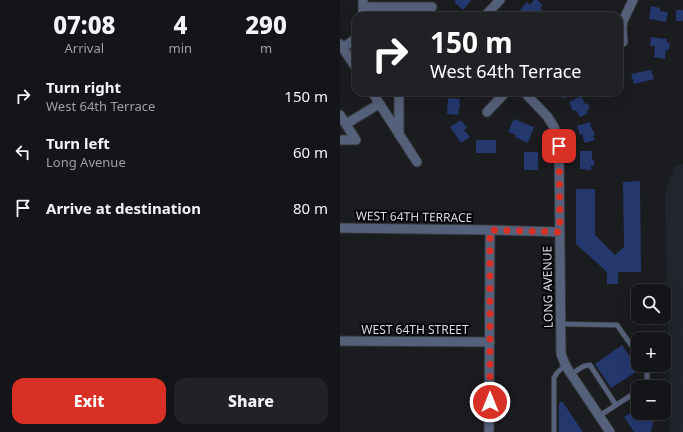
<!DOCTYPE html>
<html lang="en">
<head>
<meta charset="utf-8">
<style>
	:root { --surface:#141518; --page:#212225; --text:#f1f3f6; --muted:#9d9fa2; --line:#333437; --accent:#d93025 }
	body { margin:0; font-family:"Noto Sans",sans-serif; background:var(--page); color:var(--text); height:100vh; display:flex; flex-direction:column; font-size:15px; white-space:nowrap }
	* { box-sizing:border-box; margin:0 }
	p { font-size:13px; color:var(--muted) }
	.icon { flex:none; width:22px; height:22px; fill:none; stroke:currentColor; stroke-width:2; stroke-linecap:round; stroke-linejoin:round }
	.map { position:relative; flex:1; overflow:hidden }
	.drawer { display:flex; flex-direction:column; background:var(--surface); width:340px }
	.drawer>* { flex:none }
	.guide { position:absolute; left:12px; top:12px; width:271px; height:84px; border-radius:12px; box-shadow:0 4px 16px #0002,0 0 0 1px var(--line); background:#202124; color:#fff; overflow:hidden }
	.controls { position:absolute; left:291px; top:284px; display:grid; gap:8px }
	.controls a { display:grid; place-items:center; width:40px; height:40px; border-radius:8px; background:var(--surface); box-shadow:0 4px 16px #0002,0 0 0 1px var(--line); font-size:20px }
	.pin { position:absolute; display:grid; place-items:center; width:34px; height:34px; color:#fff; margin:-17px; border-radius:8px; box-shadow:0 2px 6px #0006 }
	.me { position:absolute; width:44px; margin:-22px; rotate:0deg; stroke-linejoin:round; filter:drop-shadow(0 0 3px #0008) }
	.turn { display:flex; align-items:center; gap:14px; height:84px; padding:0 12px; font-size:18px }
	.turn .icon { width:52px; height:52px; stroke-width:2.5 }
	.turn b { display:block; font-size:28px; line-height:34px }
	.eta { display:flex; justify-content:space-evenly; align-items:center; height:68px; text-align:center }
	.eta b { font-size:24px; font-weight:800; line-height:28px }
	.button { display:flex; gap:8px; margin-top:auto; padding:8px 12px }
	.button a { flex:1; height:46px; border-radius:12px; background:var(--accent); color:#fff; font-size:16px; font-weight:800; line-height:46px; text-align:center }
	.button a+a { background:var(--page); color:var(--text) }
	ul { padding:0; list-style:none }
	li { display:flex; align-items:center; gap:12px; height:56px; padding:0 12px }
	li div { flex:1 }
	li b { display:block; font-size:15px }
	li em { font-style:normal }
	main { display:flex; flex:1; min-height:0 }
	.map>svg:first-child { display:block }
</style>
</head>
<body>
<main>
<section class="drawer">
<div class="eta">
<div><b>07:08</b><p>Arrival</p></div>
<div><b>4</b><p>min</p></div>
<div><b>290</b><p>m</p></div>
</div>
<ul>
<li><svg class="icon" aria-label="right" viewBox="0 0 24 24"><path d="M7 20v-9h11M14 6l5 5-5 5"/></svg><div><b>Turn right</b><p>West 64th Terrace</p></div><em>150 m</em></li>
<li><svg class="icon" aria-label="left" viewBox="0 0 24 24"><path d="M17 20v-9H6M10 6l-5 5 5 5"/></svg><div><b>Turn left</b><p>Long Avenue</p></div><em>60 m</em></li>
<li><svg class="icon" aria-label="arrive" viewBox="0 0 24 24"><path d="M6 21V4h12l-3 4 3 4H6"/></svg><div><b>Arrive at destination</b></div><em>80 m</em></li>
</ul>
<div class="button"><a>Exit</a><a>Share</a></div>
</section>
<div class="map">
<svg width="343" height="432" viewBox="0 0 343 432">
	<rect width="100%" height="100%" fill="#1a1c20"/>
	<!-- built -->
	<path fill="#20252e" d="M343 164V432H330L325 195 334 167Z"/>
	<!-- building -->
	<path fill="#24386d" d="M116 0H130L131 1 123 10 114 2Z
		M194 0H197L203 5 200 8 202 10 198 15 196 13 193 16H187L180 10 187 2 190 5Z
		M311 6 320 8V11L328 12 326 22 309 19Z
		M336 10H343V21H336Z
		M311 37 327 39V43H330L329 50H326L325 59 314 57 315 46H310Z
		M279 69 284 71 279 87Z
		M311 70 314 79 294 84 291 74Z
		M214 92H230L223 99 219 94 217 95Z
		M241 96 245 104 247 103 250 108 247 110 248 113 240 117 236 110 233 111 229 102Z
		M108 98 120 99 119 105H120V108H119L118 115 107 114Z
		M174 119 194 127 188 143 175 137 176 135 168 132Z
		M121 120 127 128 124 130 130 137 121 143 110 127Z
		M250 122 252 130H253L255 135 253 136 255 140 245 143 242 134 240 135 237 126Z
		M136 140H156V153H136Z
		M240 151H252V160H254V166H251V170L240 169Z
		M184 152H198V170H184Z
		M300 181 301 272H278V284H267V272L236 244V189H255V235L275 255 284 247 283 182Z
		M282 345 299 370 271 388 255 364Z
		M222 401 243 432H219V403Z
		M298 408V413H315L311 432H294L284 417Z"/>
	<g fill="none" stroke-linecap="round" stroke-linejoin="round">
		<!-- lane casing -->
		<g stroke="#35373b" stroke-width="6">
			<path id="lane" d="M221 324 277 325 298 355
				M231 374 244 366 250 365 276 405
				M304 387 307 385V368L305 365
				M259 416 298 391
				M214 432V378L217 373 225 365"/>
		</g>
		<!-- street casing -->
		<g stroke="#35373b" stroke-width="11">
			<path id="street" d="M23 0V16
				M23 7H92
				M145 16 160 0
				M283 42 282 28 283 21 293 0
				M0 44 16 68
				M3 48 16 38
				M32 92 77 162
				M59 92V135
				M184 92 207 116 214 127 219 146 221 354 225 364 229 371 270 432
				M147 112 166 92
				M0 115 16 140H0
				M6 124 39 104
				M0 228 150 230 220 232
				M0 341 150 342
				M149 432 150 230"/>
		</g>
		<!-- lane -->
		<use href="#lane" stroke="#55617a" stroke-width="4.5"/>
		<!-- street -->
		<use href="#street" stroke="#55617a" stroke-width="9"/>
	</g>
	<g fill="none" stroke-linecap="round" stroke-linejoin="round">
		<!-- route -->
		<path stroke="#d93025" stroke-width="7" stroke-dasharray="0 12.6" d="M150 402V230L220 232 219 146"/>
	</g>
	<g text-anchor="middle" stroke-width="4" stroke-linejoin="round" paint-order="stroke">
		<!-- street labels -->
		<g font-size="12" fill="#dbdde0" stroke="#060608">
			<text transform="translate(74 217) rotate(1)" y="4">WEST 64TH TERRACE</text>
			<text transform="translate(208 287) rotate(-91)" y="4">LONG AVENUE</text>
			<text x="75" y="334">WEST 64TH STREET</text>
		</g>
	</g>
</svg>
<div class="controls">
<a><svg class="icon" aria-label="search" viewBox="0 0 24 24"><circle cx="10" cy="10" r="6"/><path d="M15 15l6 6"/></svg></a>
<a>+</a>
<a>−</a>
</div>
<div class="pin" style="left:219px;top:146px;background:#d93025"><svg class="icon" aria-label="arrive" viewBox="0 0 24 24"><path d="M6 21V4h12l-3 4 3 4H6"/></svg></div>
<svg class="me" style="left:150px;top:402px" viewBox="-20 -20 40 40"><circle r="17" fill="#d93025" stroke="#fff" stroke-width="3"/><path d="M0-11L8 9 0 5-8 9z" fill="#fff"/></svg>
<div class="guide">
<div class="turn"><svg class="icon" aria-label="right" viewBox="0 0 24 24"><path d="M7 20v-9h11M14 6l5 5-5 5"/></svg><div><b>150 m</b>West 64th Terrace</div></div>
</div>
</div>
</main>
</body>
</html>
